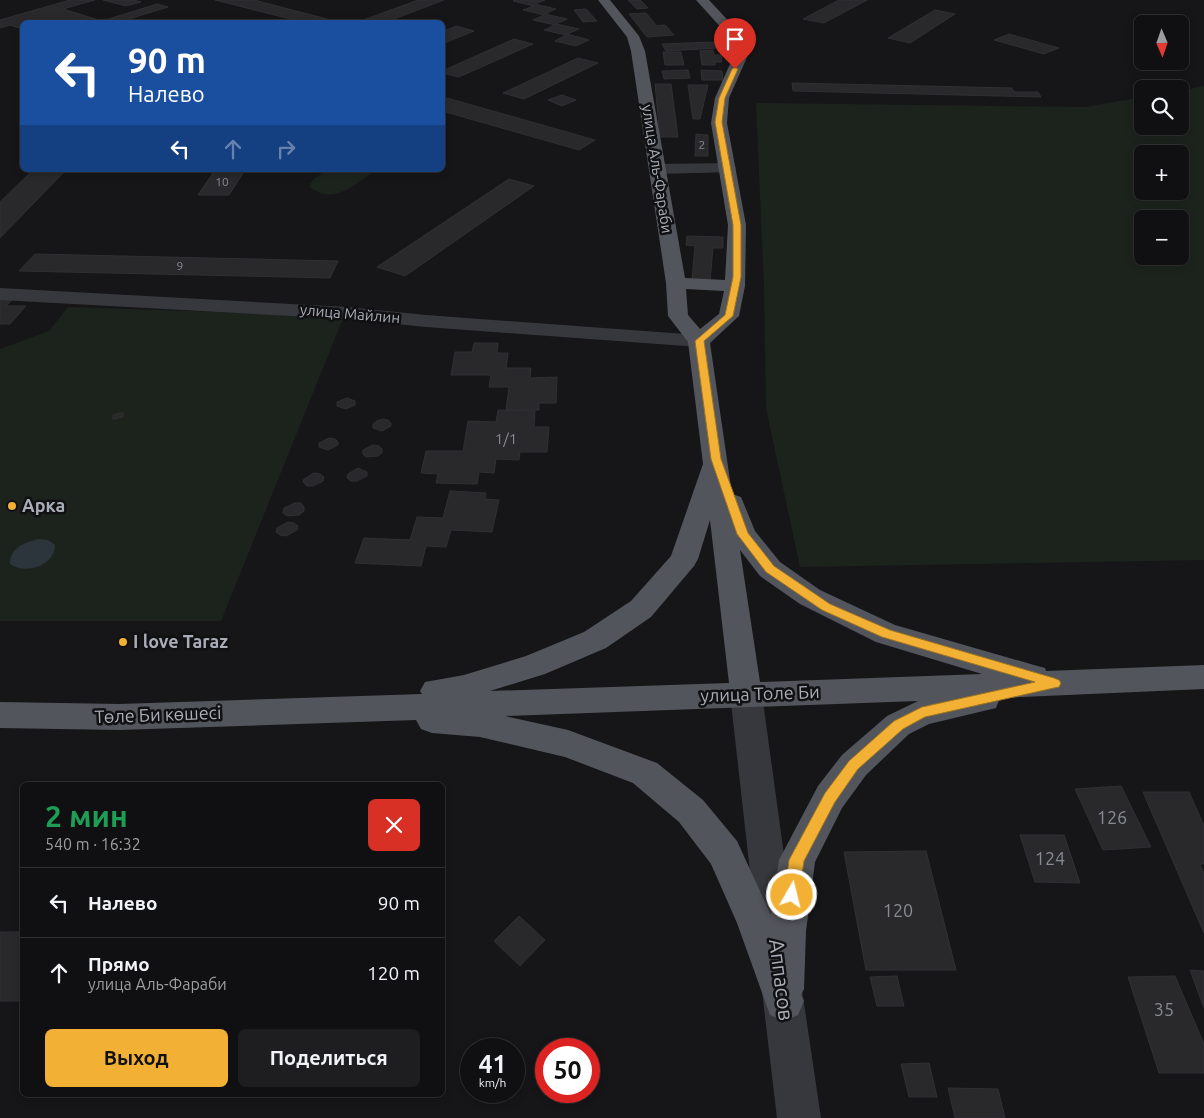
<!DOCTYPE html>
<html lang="ru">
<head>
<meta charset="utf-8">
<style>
	:root { --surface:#101012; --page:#1e1e20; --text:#f1f3f6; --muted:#9c9d9f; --line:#303032; --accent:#f2b134 }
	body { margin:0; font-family:Ubuntu,sans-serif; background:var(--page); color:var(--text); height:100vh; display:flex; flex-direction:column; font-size:19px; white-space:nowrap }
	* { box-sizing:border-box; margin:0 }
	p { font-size:16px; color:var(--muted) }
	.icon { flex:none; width:28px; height:28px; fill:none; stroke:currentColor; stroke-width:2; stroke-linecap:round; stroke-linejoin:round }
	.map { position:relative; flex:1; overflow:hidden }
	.side { position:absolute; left:20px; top:782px; width:425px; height:315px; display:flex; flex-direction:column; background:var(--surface); border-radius:8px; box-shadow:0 2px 8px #0003,0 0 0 1px var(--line) }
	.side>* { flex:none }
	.banner { position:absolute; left:20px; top:20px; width:425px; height:152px; border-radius:8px; box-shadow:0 2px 8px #0003,0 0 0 1px var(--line); background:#1a4fa0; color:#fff; overflow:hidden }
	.needle { width:32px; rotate:178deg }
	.controls { position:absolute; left:1134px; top:15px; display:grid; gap:10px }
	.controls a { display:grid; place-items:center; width:55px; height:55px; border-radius:8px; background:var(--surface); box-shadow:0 2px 8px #0003,0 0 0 1px var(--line); font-size:25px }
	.speed { position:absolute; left:460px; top:1038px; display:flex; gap:10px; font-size:25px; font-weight:700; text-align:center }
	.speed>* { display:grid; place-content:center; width:65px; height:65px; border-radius:50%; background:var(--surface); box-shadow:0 2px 8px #0003,0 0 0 1px var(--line); line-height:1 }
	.speed small { font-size:12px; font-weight:400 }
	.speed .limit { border:8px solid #d22; background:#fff; color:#111 }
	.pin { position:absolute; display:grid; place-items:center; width:42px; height:42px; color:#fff; margin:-51px -21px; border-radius:50% 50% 50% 0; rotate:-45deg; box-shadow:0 0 5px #0007 }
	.pin .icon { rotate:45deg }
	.me { position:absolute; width:55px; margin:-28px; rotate:8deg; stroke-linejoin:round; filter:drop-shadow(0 0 4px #0008) }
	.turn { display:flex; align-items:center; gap:18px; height:105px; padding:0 25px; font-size:22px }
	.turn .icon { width:65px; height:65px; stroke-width:2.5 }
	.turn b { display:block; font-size:35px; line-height:42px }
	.lanes { display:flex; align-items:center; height:48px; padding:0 25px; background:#0003; justify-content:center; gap:25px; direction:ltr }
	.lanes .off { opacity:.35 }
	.round { display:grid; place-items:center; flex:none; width:52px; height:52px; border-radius:8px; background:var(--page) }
	.overview { display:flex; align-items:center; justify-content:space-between; height:85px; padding:0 25px }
	h1 { font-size:30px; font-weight:700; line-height:38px; color:#1e9e55 }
	.primary-button { display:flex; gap:10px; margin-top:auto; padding:10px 25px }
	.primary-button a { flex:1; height:58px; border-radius:8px; background:var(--accent); color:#111; font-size:20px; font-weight:700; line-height:58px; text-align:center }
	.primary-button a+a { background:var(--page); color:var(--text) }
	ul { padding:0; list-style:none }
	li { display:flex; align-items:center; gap:15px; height:70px; padding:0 25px; border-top:1px solid var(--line) }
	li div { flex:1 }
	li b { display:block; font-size:19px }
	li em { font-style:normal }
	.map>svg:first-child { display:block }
</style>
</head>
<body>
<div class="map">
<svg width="1204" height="1118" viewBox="0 0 1204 1118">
	<rect width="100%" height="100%" fill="#161618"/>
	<!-- green -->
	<path fill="#1c231d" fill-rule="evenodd" d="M1204 86V560L800 567 766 408 764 287 756 103 1086 107 1142 97V126H1180V91ZM1142 154H1180V191H1142ZM1142 219H1180V256H1142Z
		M326 170H375C356 184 333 207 309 186L313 180Z
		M68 307 344 316 221 621H0V349L49 331Z"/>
	<!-- water -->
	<path fill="#2c353c" d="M38 539 48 540 55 545C55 566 25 575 10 564 10 547 25 543 38 539Z"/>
	<!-- building -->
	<path fill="#29292c" stroke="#303034" d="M70 0H95L63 9 102 21 157 4 168 7 119 22H22V29L10 25 0 28V20Z
		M103 0H134L141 2 126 6Z
		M215 0H254L327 19 316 22H302Z
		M418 0H444L386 22H358Z
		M516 0H545L535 4 556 9 545 14 567 19 556 24 579 29 567 34 589 40 576 46 555 41 566 35 544 30 555 25 533 20 544 15 523 10 534 6 513 1Z
		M628 0H640L648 8 637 9Z
		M839 0H867L824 23 803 19Z
		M586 9 597 21 583 22 574 10Z
		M935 10 955 14 910 43 888 38Z
		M646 13 657 26 665 25 674 35 647 37 629 14Z
		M456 26 474 31 442 44V32Z
		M1009 34 1059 48 1044 54 994 40Z
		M514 39 533 44 459 77 442 73V71Z
		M714 42 718 48 666 51 662 44Z
		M713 50 714 55H721L722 62H715V65H702L700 51Z
		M663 52H681L684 65H665Z
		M578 58 598 63 524 99 503 93Z
		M688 70 690 78 664 79 662 71Z
		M701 70 722 71 723 80H702Z
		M792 83 1012 88 1014 92H1038L1041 97 793 91Z
		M655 84H671L678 137H660Z
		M688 85H708L700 119H693Z
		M562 95 576 100 562 106 548 100Z
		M447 98 595 140 579 150 442 111V100Z
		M696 134 708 135V156H695Z
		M33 170H66L0 238V202Z
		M215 170H245L229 195H198Z
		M509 179 534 186 405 276 377 267Z
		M687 236 723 237V248H713L710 281 692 280 695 246 686 245Z
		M35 254 338 261 330 278 19 271Z
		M0 298 13 299 6 306H26L10 324H0Z
		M474 343H498L497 353H508L506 368H531L530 378 557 377 556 403H539V410H506L509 387H489L491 375H451L455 352H472Z
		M347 398 355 401V405L346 409 337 406V402Z
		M498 410 535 411 534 427H549L547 452H520L519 460 496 459 494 473 479 472 477 484 436 483 438 474 421 473 426 451H463L468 421 496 422Z
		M120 413H123V417L113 419V415Z
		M383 419 388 420 391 423V426L382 431 373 428V424L377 421Z
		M329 438 335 439 338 442V445L328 450 319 447V443Z
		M373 445 379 446 382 449V453L378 456 366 457 363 454V450Z
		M358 468 367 472V476L357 481H351L347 478 348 474Z
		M314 473 320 474 324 477 323 481 313 486H307L303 482 304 479Z
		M450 491 486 493 485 499 499 500 492 532 451 530 446 547 426 546 421 566 355 563 364 538 410 540 417 517 443 518Z
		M295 503H301L304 507V511L299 515 287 516 283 513 284 508Z
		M288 522 294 523 298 526 297 530 286 536 280 535 276 532 277 528Z
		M1121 786 1151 847 1103 850 1075 789Z
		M1143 792H1189L1204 826V864H1200L1204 874V933Z
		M1020 835H1064L1080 883 1035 882Z
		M926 851 956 970H866L844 852Z
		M519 916 545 940 520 966 494 941Z
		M0 932H22V1001H0Z
		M1190 970 1204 971V1008Z
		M897 976 904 1006H877L870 977Z
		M1175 976 1204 1044V1073H1159L1128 977Z
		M929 1063 937 1097H909L901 1064Z
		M948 1088 998 1089 1005 1118H955Z"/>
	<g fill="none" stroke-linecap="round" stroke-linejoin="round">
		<!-- minor -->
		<path fill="#37383d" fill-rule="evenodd" d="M728 163 734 164 736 168 734 172 657 174 651 173 649 169 651 165 657 164Z
			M0 288 347 307 426 315 699 335 707 336 710 341 707 346 699 347 426 327 347 319 0 300Z
			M746 681 757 685 762 694 796 943 790 956 777 962 764 956 758 943 730 694 735 685Z
			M781 963 795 969 801 983 821 1118H777L761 983 767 969Z"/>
		<!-- major -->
		<path fill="#53555c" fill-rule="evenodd" d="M598 0H610L639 36 645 51 685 278 725 280 728 225 711 123 715 98 734 55 733 47 726 33 696 0H709L736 29 743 40 748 55 729 98 727 123 746 225 745 286 739 316 710 343 732 494 741 497 755 531 780 562 820 590 895 625 1034 665 1045 668 1046 671 1204 665V689L1000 698 996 708 929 724 909 734 866 775 842 808 815 862 806 931 804 989 801 995 804 1001 798 1015 784 1021 770 1015 737 923 711 864 679 822 633 783 565 757 480 737 432 733 421 729 416 720 119 730 0 728V702L119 704 422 694 420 691 425 682 464 675 526 656 584 632 631 601 671 556 703 464 688 342 668 316 666 283 631 51 627 37ZM686 289 724 291 719 314 700 329 688 315ZM710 520 729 683 490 691 545 674 606 648 651 617 694 566 698 559ZM740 550 760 576 800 604 876 642 982 674 760 682ZM918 701 887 716 842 755 818 786 779 860 771 915 737 841 703 800 657 763 568 730 505 716Z"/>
	</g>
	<!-- route -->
	<path fill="#f2b134" stroke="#9d7322" d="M735 67 738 69 725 98 722 122 741 225V277L733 316 704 341 721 459 748 533 774 566 830 604 890 630 1054 678 1059 680 1061 683 1059 687 1054 688 925 717 903 729 858 769 835 802 804 861 799 895 797 900 792 902 786 900 784 895 789 860 825 793 849 761 894 721 922 707 1035 682 882 637 822 610 766 572 737 534 711 459 695 341 725 315 733 277V225L715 122 719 98 732 69Z"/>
	<!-- markers -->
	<g fill="#f2b134" stroke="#111113" stroke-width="2">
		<circle cx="12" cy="506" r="5"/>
		<circle cx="123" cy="642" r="5"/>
	</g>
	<g text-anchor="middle" stroke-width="5" stroke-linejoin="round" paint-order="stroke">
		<!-- far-number labels -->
		<g font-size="12" fill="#888b94">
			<text x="702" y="149">2</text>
			<text x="222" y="186">10</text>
			<text x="180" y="270">9</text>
		</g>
		<!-- far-street labels -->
		<g font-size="15" fill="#a8adb8" stroke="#111113">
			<text transform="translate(657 169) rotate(81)" y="5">улица Аль-Фараби</text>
			<text transform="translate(350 314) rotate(5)" y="5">улица Майлин</text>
		</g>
		<!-- number labels -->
		<g font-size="15" fill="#888b94">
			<text x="506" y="444">1/1</text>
		</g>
		<!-- poi labels -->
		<g font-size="18" font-weight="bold" fill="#a8adb8" stroke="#111113" text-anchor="start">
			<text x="22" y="512">Арка</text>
			<text x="133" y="648">I love Taraz</text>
		</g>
		<!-- street labels -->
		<g font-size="18" fill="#a8adb8" stroke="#111113">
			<text transform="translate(760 694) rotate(-2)" y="6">улица Толе Би</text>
			<text transform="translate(158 715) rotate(-2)" y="6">Төле Би көшесі</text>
		</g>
		<!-- near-number labels -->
		<g font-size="18" fill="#888b94">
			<text x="1112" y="824">126</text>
			<text x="1050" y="865">124</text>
			<text x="898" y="917">120</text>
			<text x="1164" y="1016">35</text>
		</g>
		<!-- near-street labels -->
		<g font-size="21" fill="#a8adb8" stroke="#111113">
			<text transform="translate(781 980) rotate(83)" y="7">Аппасов</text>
		</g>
	</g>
</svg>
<div class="controls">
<a><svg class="needle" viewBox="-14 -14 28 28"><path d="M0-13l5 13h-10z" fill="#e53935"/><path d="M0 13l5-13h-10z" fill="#9c9d9f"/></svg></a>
<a><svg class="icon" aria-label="search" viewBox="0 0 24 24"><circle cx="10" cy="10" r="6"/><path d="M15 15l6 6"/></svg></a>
<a>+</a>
<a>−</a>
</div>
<div class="speed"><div>41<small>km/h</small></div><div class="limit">50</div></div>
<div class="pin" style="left:735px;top:69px;background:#d93025"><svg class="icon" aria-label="arrive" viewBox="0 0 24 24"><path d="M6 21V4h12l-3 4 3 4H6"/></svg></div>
<svg class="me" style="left:792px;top:895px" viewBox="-20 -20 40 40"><circle r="17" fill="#f2b134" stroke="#fff" stroke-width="3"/><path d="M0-11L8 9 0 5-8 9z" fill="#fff"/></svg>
<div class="banner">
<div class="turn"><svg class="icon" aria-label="left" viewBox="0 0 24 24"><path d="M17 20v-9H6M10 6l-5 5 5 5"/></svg><div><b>90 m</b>Налево</div></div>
<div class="lanes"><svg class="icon" aria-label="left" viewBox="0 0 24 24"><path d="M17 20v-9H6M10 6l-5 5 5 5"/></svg><svg class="icon off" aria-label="ahead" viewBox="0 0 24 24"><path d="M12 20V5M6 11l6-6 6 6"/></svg><svg class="icon off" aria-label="right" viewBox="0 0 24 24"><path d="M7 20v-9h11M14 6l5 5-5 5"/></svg></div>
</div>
<section class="side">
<div class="overview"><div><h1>2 мин</h1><p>540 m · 16:32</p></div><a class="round" style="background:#d93025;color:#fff"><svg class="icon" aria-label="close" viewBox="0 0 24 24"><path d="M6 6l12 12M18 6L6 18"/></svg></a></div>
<ul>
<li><svg class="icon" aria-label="left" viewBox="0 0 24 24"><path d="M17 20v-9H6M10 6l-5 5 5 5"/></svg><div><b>Налево</b></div><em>90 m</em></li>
<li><svg class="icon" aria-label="ahead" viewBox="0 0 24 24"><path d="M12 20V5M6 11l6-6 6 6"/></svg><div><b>Прямо</b><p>улица Аль-Фараби</p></div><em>120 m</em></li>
</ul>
<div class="primary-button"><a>Выход</a><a>Поделиться</a></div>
</section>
</div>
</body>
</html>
